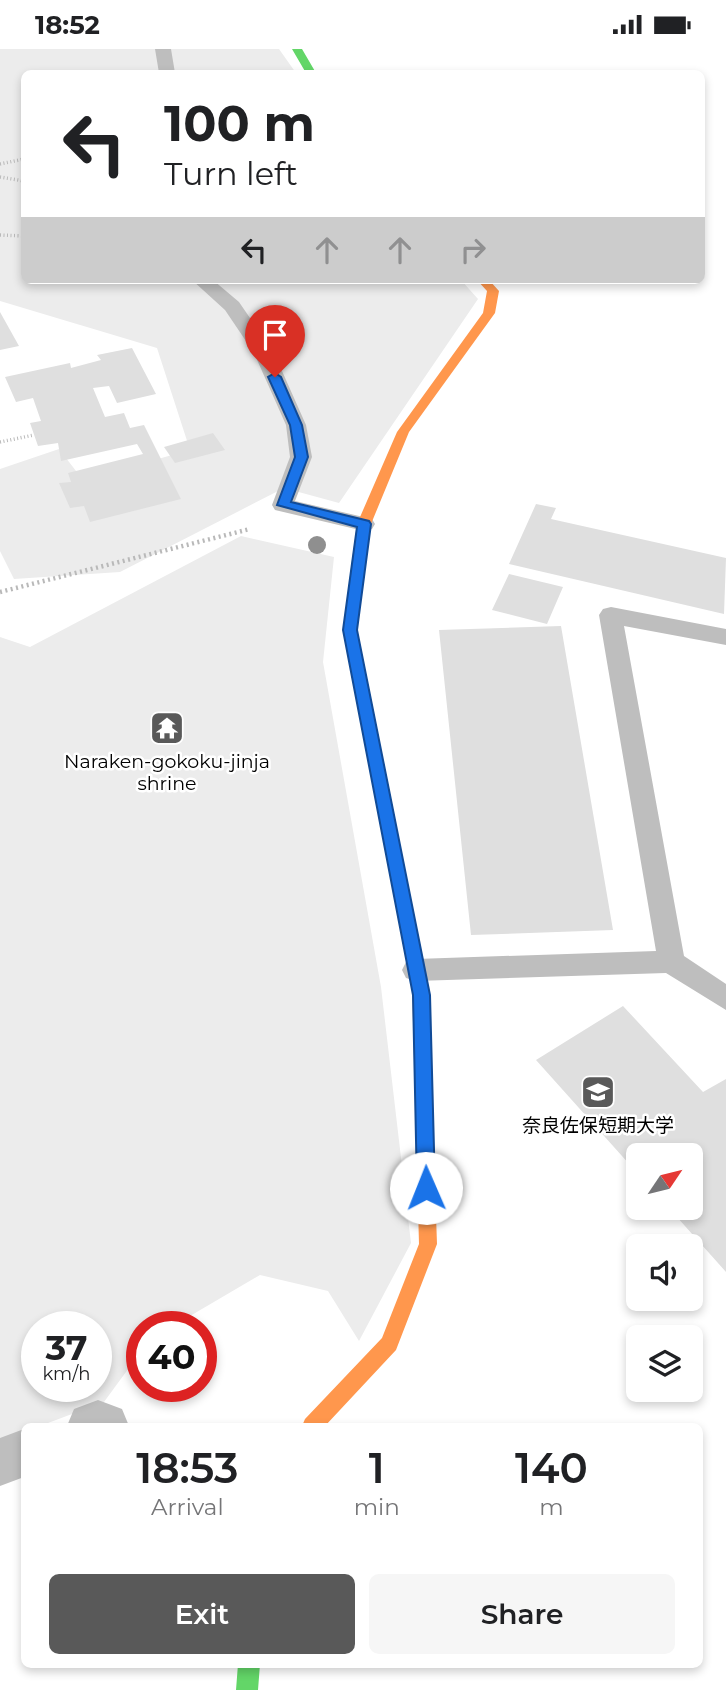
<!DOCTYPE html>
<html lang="en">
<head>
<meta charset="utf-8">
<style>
	:root { --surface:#fff; --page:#f6f6f6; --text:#202124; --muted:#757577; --accent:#595959 }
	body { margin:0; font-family:Montserrat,"Noto Sans JP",sans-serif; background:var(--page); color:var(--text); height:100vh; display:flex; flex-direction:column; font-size:26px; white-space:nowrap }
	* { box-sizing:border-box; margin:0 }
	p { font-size:23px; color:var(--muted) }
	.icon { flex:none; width:38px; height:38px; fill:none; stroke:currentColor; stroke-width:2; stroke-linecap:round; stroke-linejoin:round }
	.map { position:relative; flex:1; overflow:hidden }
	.sheet { position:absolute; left:21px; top:1374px; width:682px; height:245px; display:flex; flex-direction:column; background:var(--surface); border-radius:10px; box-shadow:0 4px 10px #0003 }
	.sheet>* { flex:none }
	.top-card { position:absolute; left:21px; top:21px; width:684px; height:214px; border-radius:10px; box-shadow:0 4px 10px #0003; background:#fff; color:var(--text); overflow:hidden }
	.needle { width:46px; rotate:55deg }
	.buttons { position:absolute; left:626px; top:1094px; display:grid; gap:14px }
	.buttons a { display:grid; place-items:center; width:77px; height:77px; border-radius:10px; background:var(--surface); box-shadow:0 4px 10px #0003; font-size:35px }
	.speed { position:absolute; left:21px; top:1262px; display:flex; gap:14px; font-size:35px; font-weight:700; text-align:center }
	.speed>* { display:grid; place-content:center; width:91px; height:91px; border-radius:50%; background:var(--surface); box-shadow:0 4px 10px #0003; line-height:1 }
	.speed small { font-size:18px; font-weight:400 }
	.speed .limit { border:10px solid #d22; background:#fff; color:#111 }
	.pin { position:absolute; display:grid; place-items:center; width:60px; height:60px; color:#fff; margin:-72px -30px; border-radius:50% 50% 50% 0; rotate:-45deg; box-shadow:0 0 7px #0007 }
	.pin .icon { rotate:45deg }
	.me { position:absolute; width:77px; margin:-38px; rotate:359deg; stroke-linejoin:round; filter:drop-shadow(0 0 5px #0008) }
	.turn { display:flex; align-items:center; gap:24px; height:147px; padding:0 28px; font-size:32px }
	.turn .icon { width:91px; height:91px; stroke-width:2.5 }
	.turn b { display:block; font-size:49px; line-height:60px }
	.lanes { display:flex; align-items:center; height:66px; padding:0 28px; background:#0003; justify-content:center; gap:35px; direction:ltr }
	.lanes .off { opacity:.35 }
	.eta { display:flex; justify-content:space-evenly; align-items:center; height:119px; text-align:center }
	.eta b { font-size:42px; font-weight:600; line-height:49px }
	.action { display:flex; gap:14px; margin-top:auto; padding:14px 28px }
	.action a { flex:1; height:80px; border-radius:10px; background:var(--accent); color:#fff; font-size:28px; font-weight:600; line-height:80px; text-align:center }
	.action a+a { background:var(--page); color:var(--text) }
	.status { display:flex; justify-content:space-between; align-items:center; height:49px; padding:0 35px; background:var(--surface); direction:ltr }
	.status svg { height:19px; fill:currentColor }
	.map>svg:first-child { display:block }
</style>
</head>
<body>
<div class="status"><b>18:52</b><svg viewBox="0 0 49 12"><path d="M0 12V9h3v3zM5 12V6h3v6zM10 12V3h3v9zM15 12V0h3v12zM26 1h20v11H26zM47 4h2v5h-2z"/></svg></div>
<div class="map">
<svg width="726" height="1641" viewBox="0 0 726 1641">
	<rect width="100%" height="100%" fill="#fff"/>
	<!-- green -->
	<path fill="#ececec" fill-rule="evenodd" d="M0 0H279L296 24H24V231H461L478 250 339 454 284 439 120 523 14 530 0 502V420L59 400 83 431 190 401 157 299 0 252Z
		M241 487 334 508 323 613 381 938 411 1194 359 1292 328 1242 260 1226 173 1277 142 1278V1301L104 1353 40 1377H24V1383L0 1392V588L30 598ZM37 1278H96V1337H37Z"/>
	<!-- building -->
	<path fill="#dfdfdf" d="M0 263 19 297 0 301Z
		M132 299 156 345 117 354 109 337 93 339 105 368 124 364 130 379 144 376 181 450 90 473 84 457 70 459 59 434 71 433 68 424 143 405 137 395 61 412 58 394 38 397 30 374 41 372 33 349 16 353 5 328 70 314 71 319 101 311 97 306Z
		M213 384 225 401 175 414 164 398Z
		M536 455 556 459 551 470 726 509 724 565 509 515Z
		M509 525 563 538 547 575 492 561Z
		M561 577 613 881 471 886 439 581Z
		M623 957 703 1043 726 1030V1223L668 1158H691V1106H639V1126L536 1011Z"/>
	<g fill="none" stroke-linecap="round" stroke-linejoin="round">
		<!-- path-far1 -->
		<path stroke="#b9b9b9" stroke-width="3.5" stroke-dasharray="1 2.5" stroke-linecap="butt" d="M0 115 24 110
			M0 128 24 132
			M0 186 24 187
			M0 393 34 386"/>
		<!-- path -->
		<path stroke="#b9b9b9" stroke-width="4.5" stroke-dasharray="2 3.5" stroke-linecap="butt" d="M0 543 250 480"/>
		<!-- lane -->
		<path fill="#bebebe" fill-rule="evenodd" d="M155 0H171L175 24H159Z
			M192 231H213L239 253 274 304 306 376 312 408 295 452 372 470 375 475 372 480 364 482 275 461 272 456 290 408 286 376 254 304 225 261Z
			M611 558 726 580V596L624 577 684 907 726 935V961L666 924 416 932 406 929 402 921 406 913 416 910 656 902 599 566 603 560Z"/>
		<!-- street -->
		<path fill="#bebebe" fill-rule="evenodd" d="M98 1351 122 1360 129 1377H67L74 1360Z
			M24 1380V1428L0 1437V1389Z"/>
		<!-- fast -->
		<path fill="#63d668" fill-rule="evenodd" d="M292 0H302L316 24H306Z
			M359 507 366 511 357 581 428 936 426 941 420 943 414 941 412 936 343 581 352 511Z
			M238 1615H260L258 1641H236Z"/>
		<!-- slow -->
		<path fill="#ff974d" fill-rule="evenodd" d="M477 231H489L499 242 495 264 409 383 371 475 366 511 359 515 354 514 352 511 357 475 397 383 483 264 487 242Z
			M420 929 426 931 428 936 437 1195 396 1301 325 1377H302L305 1370 382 1289 419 1195 412 936 414 931Z"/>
	</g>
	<!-- trees -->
	<circle fill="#8f8f8f" cx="317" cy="496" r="9"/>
	<!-- route -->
	<path fill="#1a73e8" stroke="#114b97" stroke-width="2" d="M275 324 281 328 302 376 308 408 291 453 369 472 371 475 357 581 430 946 435 1139 433 1145 426 1148 420 1145 417 1139 413 946 343 581 357 478 277 456 295 408 290 376 268 328Z"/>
	<!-- icons -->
	<defs>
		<g id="temple-square" transform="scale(1.75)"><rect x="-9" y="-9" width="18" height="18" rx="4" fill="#595959" stroke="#fff"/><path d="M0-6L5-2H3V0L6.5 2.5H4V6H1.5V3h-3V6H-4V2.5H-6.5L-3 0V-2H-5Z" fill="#fff"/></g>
		<g id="university-square" transform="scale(1.75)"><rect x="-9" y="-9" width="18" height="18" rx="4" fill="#595959" stroke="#fff"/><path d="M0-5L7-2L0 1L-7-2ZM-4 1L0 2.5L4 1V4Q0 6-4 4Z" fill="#fff"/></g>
	</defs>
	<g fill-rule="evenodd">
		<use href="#temple-square" x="167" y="679"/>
		<use href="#university-square" x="598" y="1043"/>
	</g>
	<g text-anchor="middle" stroke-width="5" stroke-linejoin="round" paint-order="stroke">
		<!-- poi labels -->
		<g font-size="19" fill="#000" stroke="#fff">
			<text x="167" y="719">Naraken-gokoku-jinja<tspan x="167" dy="22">shrine</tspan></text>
			<text x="598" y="1083">奈良佐保短期大学</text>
		</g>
	</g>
</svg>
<div class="buttons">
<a><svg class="needle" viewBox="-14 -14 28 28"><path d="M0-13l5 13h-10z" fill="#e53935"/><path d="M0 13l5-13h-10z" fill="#757577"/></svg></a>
<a><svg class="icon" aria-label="sound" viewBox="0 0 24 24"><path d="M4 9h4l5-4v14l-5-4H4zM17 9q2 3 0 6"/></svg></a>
<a><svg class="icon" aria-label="layers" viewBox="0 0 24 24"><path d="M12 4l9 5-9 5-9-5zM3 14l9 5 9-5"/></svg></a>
</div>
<div class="speed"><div>37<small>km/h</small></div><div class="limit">40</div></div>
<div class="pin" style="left:275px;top:328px;background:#d93025"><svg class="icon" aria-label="arrive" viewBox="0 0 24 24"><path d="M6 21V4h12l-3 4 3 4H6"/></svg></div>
<svg class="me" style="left:426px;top:1139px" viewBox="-20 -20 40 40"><circle r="19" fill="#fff"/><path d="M0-13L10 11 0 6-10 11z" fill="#1a73e8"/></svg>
<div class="top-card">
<div class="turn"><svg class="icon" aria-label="left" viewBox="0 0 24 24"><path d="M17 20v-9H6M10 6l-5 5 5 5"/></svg><div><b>100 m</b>Turn left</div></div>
<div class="lanes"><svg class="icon" aria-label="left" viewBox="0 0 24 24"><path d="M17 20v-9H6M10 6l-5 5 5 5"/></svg><svg class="icon off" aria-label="ahead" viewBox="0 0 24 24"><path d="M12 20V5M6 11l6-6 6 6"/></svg><svg class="icon off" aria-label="ahead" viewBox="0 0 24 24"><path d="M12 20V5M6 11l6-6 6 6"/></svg><svg class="icon off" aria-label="right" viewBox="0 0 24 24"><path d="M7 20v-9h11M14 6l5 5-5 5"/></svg></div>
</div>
<section class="sheet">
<div class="eta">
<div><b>18:53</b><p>Arrival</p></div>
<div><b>1</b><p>min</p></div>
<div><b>140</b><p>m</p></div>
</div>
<div class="action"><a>Exit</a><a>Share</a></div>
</section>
</div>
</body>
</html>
